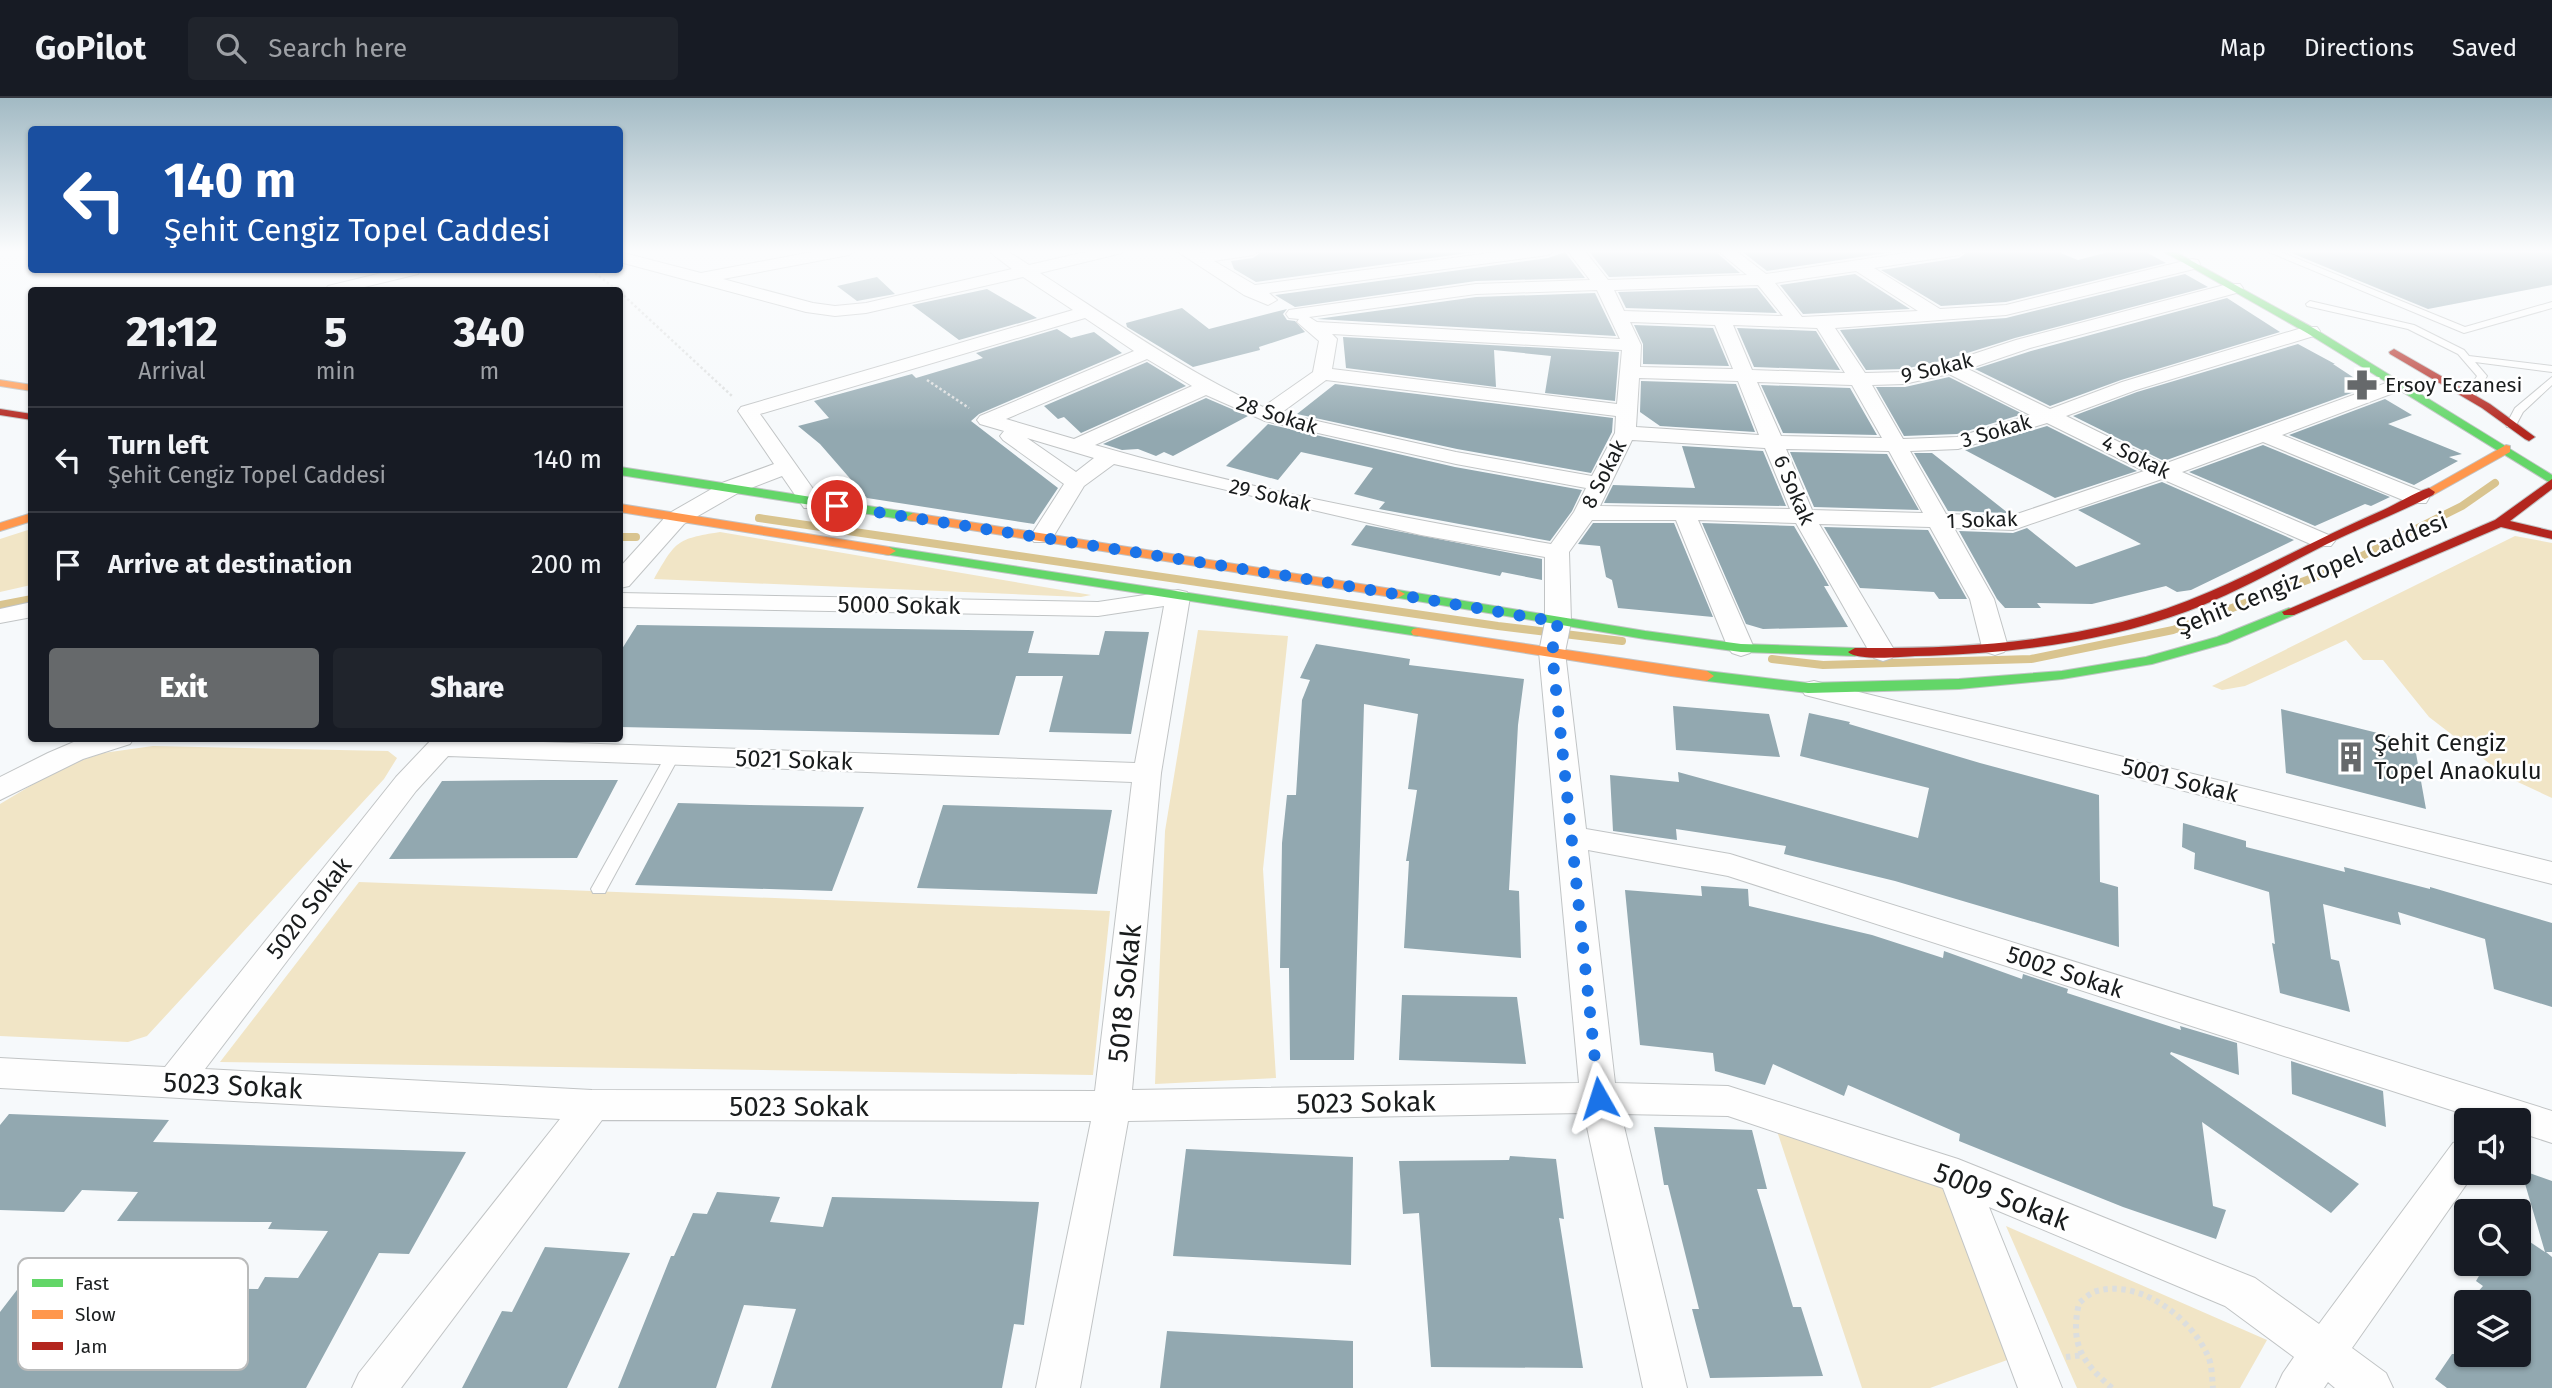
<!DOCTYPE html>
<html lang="en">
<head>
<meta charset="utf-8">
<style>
	:root { --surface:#171b24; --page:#20242c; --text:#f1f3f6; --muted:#9ea1a6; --line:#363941; --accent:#66696b }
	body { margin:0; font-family:"Fira Sans",sans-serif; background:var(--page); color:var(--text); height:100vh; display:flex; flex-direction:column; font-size:26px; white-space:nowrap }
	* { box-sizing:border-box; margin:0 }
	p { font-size:23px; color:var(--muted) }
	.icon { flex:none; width:38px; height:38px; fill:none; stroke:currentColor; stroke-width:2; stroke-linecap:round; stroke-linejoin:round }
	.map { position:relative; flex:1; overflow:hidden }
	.side { position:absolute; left:28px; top:189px; width:595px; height:455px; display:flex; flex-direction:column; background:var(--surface); border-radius:7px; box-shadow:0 2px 5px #0004 }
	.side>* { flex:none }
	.hud { position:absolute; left:28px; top:28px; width:595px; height:147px; border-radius:7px; box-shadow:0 2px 5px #0004; background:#1a4fa0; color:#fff; overflow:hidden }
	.tools { position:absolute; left:2454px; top:1010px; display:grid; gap:14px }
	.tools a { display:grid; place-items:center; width:77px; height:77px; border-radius:7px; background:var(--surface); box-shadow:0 2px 5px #0004; font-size:35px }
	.pin { position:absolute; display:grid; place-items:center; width:60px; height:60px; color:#fff; margin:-30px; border:4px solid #fff; border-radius:50%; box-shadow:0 2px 7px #0007 }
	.me { position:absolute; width:77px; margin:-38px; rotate:354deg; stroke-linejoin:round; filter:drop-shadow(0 0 5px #0008) }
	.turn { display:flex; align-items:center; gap:24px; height:147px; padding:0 21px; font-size:32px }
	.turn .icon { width:91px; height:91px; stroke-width:2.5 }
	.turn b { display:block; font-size:49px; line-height:60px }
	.eta { display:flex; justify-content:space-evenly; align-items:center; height:119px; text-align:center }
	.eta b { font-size:42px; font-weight:800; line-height:49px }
	.primary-button { display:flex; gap:14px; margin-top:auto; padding:14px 21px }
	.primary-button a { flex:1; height:80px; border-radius:7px; background:var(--accent); color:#fff; font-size:28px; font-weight:800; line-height:80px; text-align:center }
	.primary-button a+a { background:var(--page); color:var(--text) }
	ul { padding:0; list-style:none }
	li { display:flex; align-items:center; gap:21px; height:105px; padding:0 21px; border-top:2px solid var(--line) }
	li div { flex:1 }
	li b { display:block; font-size:26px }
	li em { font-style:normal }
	header { display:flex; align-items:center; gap:42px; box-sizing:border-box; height:98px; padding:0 35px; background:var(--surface); border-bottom:2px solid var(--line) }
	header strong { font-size:33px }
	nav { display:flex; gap:38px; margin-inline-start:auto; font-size:24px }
	.search { width:490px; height:63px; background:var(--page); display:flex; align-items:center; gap:18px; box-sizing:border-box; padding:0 24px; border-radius:7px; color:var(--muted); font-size:26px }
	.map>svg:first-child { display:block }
</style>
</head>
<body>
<header>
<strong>GoPilot</strong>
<div class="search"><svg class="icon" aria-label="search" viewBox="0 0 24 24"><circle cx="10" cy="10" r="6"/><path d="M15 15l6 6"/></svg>Search here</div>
<nav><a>Map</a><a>Directions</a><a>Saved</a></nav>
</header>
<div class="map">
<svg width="2552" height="1290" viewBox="0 0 2552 1290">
	<rect width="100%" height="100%" fill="#f6f9fb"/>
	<!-- green -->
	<path fill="#f1e5c6" d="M31 431V487L0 494V441Z
		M720 434 1091 497 1081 499 654 481C676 443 676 441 720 434Z
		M2515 438 2552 445V700L2507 679 2429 619 2383 562H2363L2346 542 2245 588 2222 592 2212 588Z
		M1198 532 1288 538 1263 771 1276 980 1155 986 1165 733Z
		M153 648 388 653 397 660 384 681 147 938 128 944 0 938V706L62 669 103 655Z
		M359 784 1110 813 1093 977 220 964Z
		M1775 1027 1946 1088 2010 1261 1930 1290H1862Z
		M2006 1128 2267 1242 2240 1290H2077Z"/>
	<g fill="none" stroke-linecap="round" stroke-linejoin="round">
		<!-- stream -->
		<path stroke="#d9c48f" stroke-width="8" d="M759 420 1498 528 1622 543
			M620 439H636
			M0 507 32 501
			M1772 561 1823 567 2031 561 2173 532 2334 472 2462 408 2495 385"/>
	</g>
	<!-- building -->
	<path fill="#92a8b0" d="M1264 152H1490L1256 184 1234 171 1231 163 1253 160Z
		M1588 152H1636L1640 155 1714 152 1740 175 1609 179Z
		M1740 152H1906L1767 173Z
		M1970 152H2053L2078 162 2116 152H2142L2166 165 2006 204 1941 208 1881 172 1959 160Z
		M2284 152H2552V187L2428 211Z
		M1565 154 1585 180 1476 183 1295 209 1275 197 1548 160Z
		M1855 176 1910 211 1803 216 1780 187Z
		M2185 176 2208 189 2015 240 1945 262 1904 271 1866 272 1840 232 2006 220Z
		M877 179 895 196 857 203 837 188Z
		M1757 190 1777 215 1626 210 1618 194Z
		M987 191 1037 220 959 242 912 207Z
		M1595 195 1616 238 1317 221 1476 199Z
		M2227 200 2280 234 2121 282 2050 308 1975 271 2031 253Z
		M1182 210 1209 231 1287 211 1283 216 1287 222 1295 223 1305 234 1259 249 1260 252 1193 269 1127 229 1126 225Z
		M1634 227 1713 230 1729 268 1643 266V246Z
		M1737 230 1816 233 1840 272 1754 269Z
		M1057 231 1071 240 1094 234 1122 255 979 316 971 323 1058 390 1034 426 867 400 820 346 798 328 829 320 814 303 912 276 916 280 983 260 976 255Z
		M1343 239 1619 254 1615 303 1545 295 1551 258 1494 252 1496 289 1346 270Z
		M2298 246 2335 266H2333L2368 289 2164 363 2073 318 2137 294Z
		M1147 264 1186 288 1081 335 1064 319 1058 321 1044 308Z
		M1949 279 2023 316 1957 336 1904 338 1876 289H1905Z
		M1641 283 1736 286 1755 334 1660 328 1640 314Z
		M1335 286 1613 320 1612 334 1591 375 1457 351 1297 316Z
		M1761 287 1850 290 1877 337 1783 335Z
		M1206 300 1248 318 1173 358 1164 354 1156 358 1138 351 1122 352 1103 346Z
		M2385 301 2412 317 2388 326 2462 356 2449 359 2458 363 2414 387 2289 337Z
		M1268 326 1455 369 1582 392 1572 413 1550 443 1379 411 1385 404 1354 396 1373 370 1301 354 1278 382 1226 368Z
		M2047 328 2137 373 2055 400 1965 352Z
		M2263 347 2390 399 2371 408 2365 406 2315 428 2189 374Z
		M1682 348 1763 353 1786 408 1604 405 1613 387 1695 390Z
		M1790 354 1887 356 1919 412 1814 409Z
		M1914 355H1932L2008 415 1948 413Z
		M2162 384 2294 442 2191 492 2177 494 2166 488 2092 506 2037 505 2041 510H2005L1997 501 1959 433 2013 435 2027 430 2076 469 2141 446 2078 412Z
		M1593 425H1674L1713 519 1618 510 1612 482 1606 479 1600 448 1578 446Z
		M1702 425 1794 428 1829 488H1824L1848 529 1763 531 1746 526Z
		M1366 427 1542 461V482L1502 474 1500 478 1351 447Z
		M1824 429 1928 432 1967 501H1939L1934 494 1860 490Z
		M637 527 1034 533 1028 555 1099 557 1105 533 1149 534 1131 636 1049 634 1063 578H1016L999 637 620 629V554Z
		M1316 546 1410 561 1409 567 1524 581 1518 627 1509 792 1519 793 1521 860 1404 850 1409 763H1406L1417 692 1408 691 1418 616 1364 606 1354 962H1290L1289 870H1280L1282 745 1287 697H1296L1302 602 1310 582 1300 580Z
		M1673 608 1769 616 1780 659 1676 652Z
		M2281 611 2414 644 2426 711 2286 675Z
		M1809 615 1850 624 1849 626 1980 665 2099 697 2100 784 2118 789 2119 849 1895 783 1784 756 1786 748 1676 731 1677 742 1613 733 1610 677 1679 684 1678 674 1918 740 1929 690 1800 658Z
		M545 682H618L577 760 389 761 442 683Z
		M678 705 750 707 864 709 832 793 635 787Z
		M943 707 1112 712 1097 796 917 790Z
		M2183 725 2246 743V749L2345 774 2344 769 2430 791V789L2552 825V909L2494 891 2485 841 2398 814 2401 827 2323 806 2331 861 2339 863 2350 914 2280 895 2272 845 2275 846 2269 794 2194 771 2195 755 2182 749Z
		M1701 788 1748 791 1749 808 1872 837 1943 860 1944 853 2022 881 2023 876 2068 891 2067 895 2181 932 2180 928 2237 945 2239 977 2171 954 2170 956 2359 1086 2331 1115 2202 1024 2213 1108 2226 1112 2216 1141 2123 1109 1959 1043 1960 1036 1848 987 1844 998 1773 966 1765 987 1715 973 1713 955 1640 947 1625 792 1702 798Z
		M1402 897 1517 899 1526 966 1399 962Z
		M2291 963 2383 993 2386 1029 2292 996Z
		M9 1016 169 1022 153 1044 466 1054 409 1156 379 1155 306 1290H0V1214L20 1188 183 1196 186 1190 258 1191 265 1179 298 1180 328 1133 268 1131 272 1124 117 1123 138 1094 82 1092 64 1114 0 1112V1027Z
		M1654 1029 1752 1032 1767 1091H1757L1793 1209H1801L1823 1278 1710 1280 1692 1211H1699L1668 1087H1664Z
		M1186 1051 1353 1059 1351 1167 1173 1158Z
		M1510 1058 1556 1061 1564 1121 1559 1120 1583 1270 1431 1269 1419 1115 1403 1116 1399 1063 1509 1062Z
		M2521 1072 2552 1083V1154H2546L2552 1159V1290H2447L2435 1281 2452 1256H2518V1204H2469L2483 1188 2476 1183 2486 1166H2518V1136L2545 1154Z
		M717 1094 780 1099 770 1124 823 1129 832 1099 1039 1104 1024 1227 1014 1226 1002 1290H771L796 1211 744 1207 716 1290H618L671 1158H674L693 1115 707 1116Z
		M545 1149 630 1155 567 1290H462L502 1213 512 1214Z
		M1167 1233 1353 1243V1290H1160Z"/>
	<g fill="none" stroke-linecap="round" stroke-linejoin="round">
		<!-- lane casing -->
		<g stroke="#c1c4c5" stroke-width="2">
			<path id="lane" d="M2264 152H2276L2465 229 2552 204V210L2464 235Z
				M2310 203 2414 227 2464 252 2469 258 2552 268V274L2475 264 2487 278 2473 301H2467L2465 299 2477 278 2458 256 2408 231 2307 208 2306 206Z
				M2552 279V287L2523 314 2515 329H2507L2506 327 2515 310Z
				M673 652 680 657 607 791 605 795H593L591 791 666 657Z"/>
		</g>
		<!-- street casing -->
		<g stroke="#c1c4c5" stroke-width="2">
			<path id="street" d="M822 152H857L849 157 723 181 813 205 835 208 866 205 1012 171 987 152H1006L1029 167 1094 152H1124L1122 155 1040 175C1113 222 1184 273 1263 309L1313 274 1319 243 1297 224 1299 221 1289 220 1286 216 1289 212 1476 186 1590 182 1567 152H1584L1608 182 1747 177 1717 152H1735L1766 176 1925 152H1967L1959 157 1874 170 1940 211 2006 207 2192 161 2198 162 2200 166 2198 170 2006 217 1835 230 1865 275 1904 274 1946 265 2016 242 2228 186H2240L2243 190 2240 194 2030 250 1968 271 2050 311 2122 284 2305 229H2317L2320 233 2317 237 2136 292 2066 318 2164 366 2397 281 2407 287 2404 291 2282 337 2426 395 2429 400 2426 405H2410L2263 344 2182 374 2331 438 2335 443 2331 448H2315L2162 381 2013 432 1954 430 1994 501 2008 549 2004 554 1995 557 1986 554 1982 549 1970 501 1930 429 1819 426 1896 555 1892 560 1883 563 1874 560 1870 555 1796 425 1698 422 1754 550 1750 555 1741 558 1732 555 1728 550 1676 422H1592L1569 454 1571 524 1565 554 1586 731 1730 756 2552 1013V1045L2518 1034V1022H2482L1728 778 1588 752 1615 985 1728 988 1958 1061 2255 1180 2319 1226 2453 1045 2466 1041V1074H2475L2352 1250 2386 1275 2393 1290H2335L2328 1284 2324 1290H2276L2283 1275 2294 1259 2225 1208 1989 1109 2062 1290H2018L1943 1090 1728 1018 1621 1016 1687 1290H1643L1584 1015 1128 1023 1080 1290H1036L1091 1023 602 1022 401 1290H352L359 1275 560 1021 0 990V960L165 969 396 679 433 640 1135 665 1164 508 1098 518 620 509V495L1098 504 1178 492 1187 494 1190 499 1161 675 1132 992 1579 985 1539 554 1545 524V459L1421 437 1114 366 1084 388 1050 444H1034L1030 439 1064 386 1003 342 1000 338 1004 333 980 326 977 322 980 318 1134 253 1085 220 760 316 823 405 820 410H804L782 378 738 395 684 426 629 488 620 490V469L668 416 722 385 774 366 738 313 741 309 1073 212 1023 179 866 215 835 218 806 214 620 164V154L701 175ZM1856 173 1918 213 1802 219 1775 185ZM1758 187 1783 218 1624 213 1614 192ZM1597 192 1620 241 1317 224 1309 219 1476 196ZM1630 224 1715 227 1733 271 1640 269 1641 247ZM1733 227 1817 230 1845 275 1752 272ZM1332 236 1622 252 1617 306 1332 271 1337 241ZM1147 261 1192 288 1074 341 1006 321ZM1949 276 2030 317 1957 339 1903 341 1872 287 1904 286ZM1639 280 1738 283 1759 337 1636 329ZM1326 282 1616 318 1615 335 1592 378 1456 354 1281 315ZM1757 284 1852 287 1882 340 1781 338ZM1206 297 1265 323 1456 366 1586 390 1574 414 1551 446C1398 419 1243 390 1095 347ZM2047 325 2144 373 2011 418 1946 416 1910 353 1958 351ZM1027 340 1094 360 1076 374ZM1632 342 1765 350 1790 411 1600 408ZM1786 351 1889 353 1923 415 1812 412ZM448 658 1132 684 1095 993 592 992 205 971 416 693Z
				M1175 152H1195L1201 155 1221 152H1261L1253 157 1214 163 1255 187 1511 152H1556L1548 157 1269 195 1277 202 1268 207 1244 197Z
				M394 172H420L418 176 352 192H325L328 188Z
				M32 504V519L0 525V511Z
				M1814 583 2552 764V786L1805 597 1801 591 1805 585Z
				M83 640H134L130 646 83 661 0 702V679L48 655Z"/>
		</g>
		<!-- fast casing -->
		<g stroke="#c1c4c5" stroke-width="2">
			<path id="fast" d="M2161 152H2172L2315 231 2552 377V386L2307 235Z
				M620 369 913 415 919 419 913 423 620 377Z
				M889 449 1418 530 1425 534 1418 538 884 456 882 453Z
				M1398 492 1645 533 1741 546 1855 550 1862 554 1855 558 1741 554 1645 541 1393 499 1391 496Z
				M2289 510 2296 514 2294 517 2227 545 2152 566 2062 581 1959 591 1808 595 1707 583 1700 578 1707 573 1808 585 1959 581 2062 573 2146 559 2217 539Z"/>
		</g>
		<!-- slow casing -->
		<g stroke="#c1c4c5" stroke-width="2">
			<path id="slow" d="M0 282 32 287V293L0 288Z
				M2506 347 2510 348V354L2433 397H2425L2423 394Z
				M620 406 889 449 896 453 889 457 620 414Z
				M32 415V423L0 433V425Z
				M913 415 1398 492 1405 496 1398 500 908 422 907 419Z
				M1418 530 1707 573 1714 578 1707 583 1671 578 1413 537 1411 534 1413 531Z"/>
		</g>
		<!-- jam casing -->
		<g stroke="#c1c4c5" stroke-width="2">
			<path id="jam" d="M2394 251 2490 306 2535 339 2529 343 2525 341 2482 310 2390 256 2389 254Z
				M0 311 32 316V322L0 317Z
				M2552 381V391L2510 423 2552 433V441L2501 429 2294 517H2284L2282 514 2495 422Z
				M2429 390 2435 394 2433 397C2399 415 2362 429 2327 446 2281 469 2236 495 2188 513 2102 545 2006 556 1915 558 1901 559 1857 563 1848 554L1855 550C1974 551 2098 543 2209 494 2267 469 2323 438 2381 413 2397 406 2413 395 2429 390Z"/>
		</g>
		<!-- path-far1 -->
		<path stroke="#dcdede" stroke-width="2.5" stroke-dasharray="2.5 2.5" stroke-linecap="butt" d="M591 172 617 192
			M620 194 732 298
			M927 282 969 310"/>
		<!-- path -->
		<path stroke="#dcdede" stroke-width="6" stroke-dasharray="4.5 4.5" stroke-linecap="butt" d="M2066 1259 2083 1257
			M2112 1290C2081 1263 2070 1246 2079 1205 2084 1201 2091 1194 2097 1193 2141 1181 2191 1220 2208 1258 2212 1267 2212 1280 2213 1290"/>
		<!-- lane -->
		<use href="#lane" fill="#fefefe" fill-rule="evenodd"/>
		<!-- street -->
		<use href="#street" fill="#fefefe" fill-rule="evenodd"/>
		<!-- fast -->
		<use href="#fast" fill="#63d668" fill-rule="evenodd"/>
		<!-- slow -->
		<use href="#slow" fill="#ff974d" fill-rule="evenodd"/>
		<!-- jam -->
		<use href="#jam" fill="#b3261e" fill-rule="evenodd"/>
	</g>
	<!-- sky -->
	<linearGradient id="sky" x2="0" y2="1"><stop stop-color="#a2bac4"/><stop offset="0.46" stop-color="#fbfcfd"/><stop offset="1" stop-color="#fbfcfd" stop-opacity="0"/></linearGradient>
	<rect width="2552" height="333" fill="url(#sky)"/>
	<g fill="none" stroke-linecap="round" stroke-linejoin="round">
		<!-- route -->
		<path stroke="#1a73e8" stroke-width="12" stroke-dasharray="0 21.6" d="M837 408 1301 480 1558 524 1552 554 1599 1000"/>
	</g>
	<!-- icons -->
	<defs>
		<g id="pharmacy-bare" transform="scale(2.415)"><path d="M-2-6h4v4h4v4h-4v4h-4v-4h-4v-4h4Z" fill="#66696b" stroke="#fff" stroke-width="2.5" paint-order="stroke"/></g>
		<g id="building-bare" transform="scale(2.415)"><path d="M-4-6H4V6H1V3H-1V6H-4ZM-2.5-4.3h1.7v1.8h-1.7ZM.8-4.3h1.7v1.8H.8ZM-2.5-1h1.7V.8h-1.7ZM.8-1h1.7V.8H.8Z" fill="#66696b" stroke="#fff" stroke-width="2.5" paint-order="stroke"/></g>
	</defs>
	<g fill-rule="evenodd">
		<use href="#pharmacy-bare" x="2362" y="287"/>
		<use href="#building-bare" x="2351" y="659"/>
	</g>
	<g text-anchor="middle" stroke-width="5" stroke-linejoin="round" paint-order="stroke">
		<!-- far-street labels -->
		<g font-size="21" fill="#191c1d" stroke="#fff">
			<text transform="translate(1937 270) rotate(-13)" y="7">9 Sokak</text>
			<text transform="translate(1277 317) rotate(18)" y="7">28 Sokak</text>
			<text transform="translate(1996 333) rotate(-16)" y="7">3 Sokak</text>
			<text transform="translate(2136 359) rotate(26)" y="7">4 Sokak</text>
			<text transform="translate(1604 376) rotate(-63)" y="7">8 Sokak</text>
			<text transform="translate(1794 392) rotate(67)" y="7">6 Sokak</text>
			<text transform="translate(1270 397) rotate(13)" y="7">29 Sokak</text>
			<text transform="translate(1982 422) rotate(-2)" y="7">1 Sokak</text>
		</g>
		<!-- far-poi labels -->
		<g font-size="21" fill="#191c1d" stroke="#fff" text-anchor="start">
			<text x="2385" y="294">Ersoy Eczanesi</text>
		</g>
		<!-- street labels -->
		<g font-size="24" fill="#191c1d" stroke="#fff">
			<text transform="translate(2312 476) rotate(-22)" y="8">Şehit Cengiz Topel Caddesi</text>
			<text transform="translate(899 507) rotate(1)" y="8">5000 Sokak</text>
			<text transform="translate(794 662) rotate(2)" y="8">5021 Sokak</text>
			<text transform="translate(2180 682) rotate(14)" y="8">5001 Sokak</text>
			<text transform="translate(309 810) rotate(-52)" y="8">5020 Sokak</text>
			<text transform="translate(2065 874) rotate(18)" y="8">5002 Sokak</text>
		</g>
		<!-- poi labels -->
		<g font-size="24" fill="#191c1d" stroke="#fff" text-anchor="start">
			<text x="2374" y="653">Şehit Cengiz<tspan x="2374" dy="28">Topel Anaokulu</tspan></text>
		</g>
		<!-- near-street labels -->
		<g font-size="28" fill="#191c1d" stroke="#fff">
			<text transform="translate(1124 895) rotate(-84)" y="10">5018 Sokak</text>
			<text transform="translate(233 987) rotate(3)" y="10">5023 Sokak</text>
			<text transform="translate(1366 1004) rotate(-1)" y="10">5023 Sokak</text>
			<text x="799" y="1018">5023 Sokak</text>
			<text transform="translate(2002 1098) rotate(21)" y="10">5009 Sokak</text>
		</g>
	</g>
	<!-- legend -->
	<rect x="18" y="1160" width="230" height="112" rx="10" fill="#fff" stroke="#babbbb" stroke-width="2"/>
	<rect x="32" y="1181" width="31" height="8" fill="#63d668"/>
	<rect x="32" y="1212" width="31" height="9" fill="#ff974d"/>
	<rect x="32" y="1244" width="31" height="8" fill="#b3261e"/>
	<g font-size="19" fill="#191c1d">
		<text x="75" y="1192">Fast</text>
		<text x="75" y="1223">Slow</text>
		<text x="75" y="1255">Jam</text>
	</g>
</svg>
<div class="tools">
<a><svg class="icon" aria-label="sound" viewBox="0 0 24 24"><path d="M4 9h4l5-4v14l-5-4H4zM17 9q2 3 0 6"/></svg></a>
<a><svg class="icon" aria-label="search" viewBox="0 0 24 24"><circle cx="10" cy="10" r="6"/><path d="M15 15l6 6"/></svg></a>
<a><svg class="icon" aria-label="layers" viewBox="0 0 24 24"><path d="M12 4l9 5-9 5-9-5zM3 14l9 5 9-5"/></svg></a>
</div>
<div class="pin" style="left:837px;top:408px;background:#d93025"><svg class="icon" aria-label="arrive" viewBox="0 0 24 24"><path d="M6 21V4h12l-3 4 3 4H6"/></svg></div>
<svg class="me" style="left:1599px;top:1000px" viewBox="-20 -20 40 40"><path d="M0-17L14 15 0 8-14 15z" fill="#1a73e8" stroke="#fff" stroke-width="4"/></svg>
<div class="hud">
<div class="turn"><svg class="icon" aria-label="left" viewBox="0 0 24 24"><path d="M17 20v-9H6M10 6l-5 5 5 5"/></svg><div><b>140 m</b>Şehit Cengiz Topel Caddesi</div></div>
</div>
<section class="side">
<div class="eta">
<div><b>21:12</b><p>Arrival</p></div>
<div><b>5</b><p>min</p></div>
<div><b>340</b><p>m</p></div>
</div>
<ul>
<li><svg class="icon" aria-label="left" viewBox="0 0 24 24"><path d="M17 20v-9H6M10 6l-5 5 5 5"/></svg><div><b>Turn left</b><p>Şehit Cengiz Topel Caddesi</p></div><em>140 m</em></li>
<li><svg class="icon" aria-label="arrive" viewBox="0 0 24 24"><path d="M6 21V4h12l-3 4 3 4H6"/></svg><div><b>Arrive at destination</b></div><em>200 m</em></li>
</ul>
<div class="primary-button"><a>Exit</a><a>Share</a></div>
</section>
</div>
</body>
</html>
